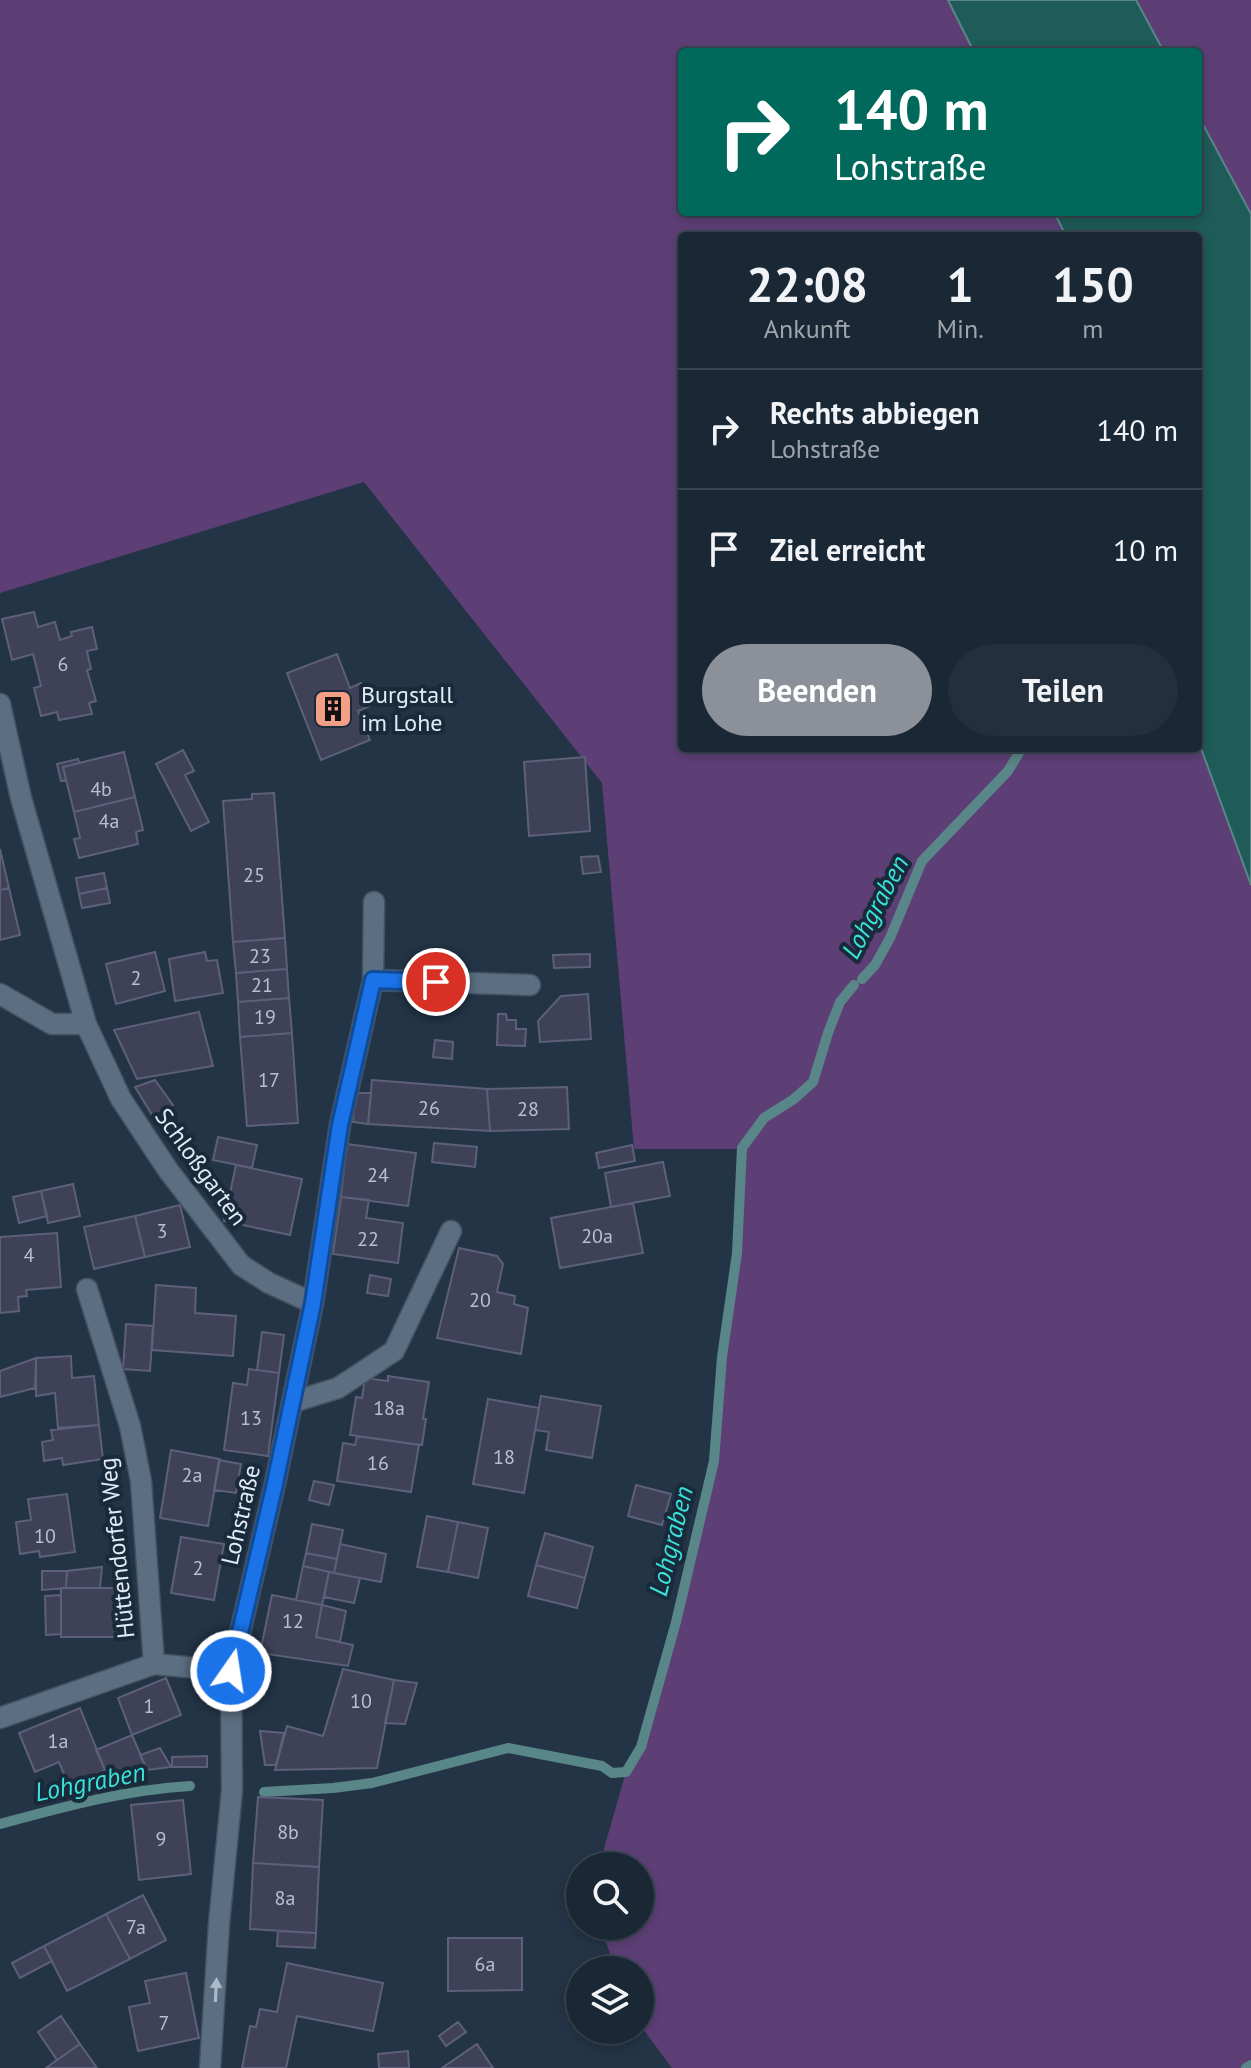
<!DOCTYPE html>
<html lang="de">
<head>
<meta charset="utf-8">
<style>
	:root { --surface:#1a2734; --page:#232f3c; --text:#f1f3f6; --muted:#9fa5ac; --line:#38444f; --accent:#8c9099 }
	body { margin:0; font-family:"PT Sans",sans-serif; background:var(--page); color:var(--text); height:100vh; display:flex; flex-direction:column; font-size:30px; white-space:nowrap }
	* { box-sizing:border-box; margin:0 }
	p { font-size:26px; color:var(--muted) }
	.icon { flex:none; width:44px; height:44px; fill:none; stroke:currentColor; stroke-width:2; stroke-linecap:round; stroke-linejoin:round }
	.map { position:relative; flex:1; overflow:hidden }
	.panel { position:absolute; left:678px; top:232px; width:524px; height:520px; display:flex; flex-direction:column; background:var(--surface); border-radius:8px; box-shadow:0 4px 12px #0003,0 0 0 2px var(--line) }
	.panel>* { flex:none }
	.top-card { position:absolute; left:678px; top:48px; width:524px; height:168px; border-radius:8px; box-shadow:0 4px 12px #0003,0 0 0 2px var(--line); background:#00695c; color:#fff; overflow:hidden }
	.buttons { position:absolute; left:566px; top:1852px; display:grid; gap:16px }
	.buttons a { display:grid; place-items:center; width:88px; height:88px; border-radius:50%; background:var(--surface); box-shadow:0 4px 12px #0003,0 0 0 2px var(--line); font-size:40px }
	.pin { position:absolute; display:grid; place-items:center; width:68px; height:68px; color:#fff; margin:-34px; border:4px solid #fff; border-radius:50%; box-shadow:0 2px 8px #0007 }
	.me { position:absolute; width:88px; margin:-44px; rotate:13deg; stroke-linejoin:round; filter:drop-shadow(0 0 6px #0008) }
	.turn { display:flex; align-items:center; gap:28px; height:168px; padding:0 24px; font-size:36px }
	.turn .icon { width:104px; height:104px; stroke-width:2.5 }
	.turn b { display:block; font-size:56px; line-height:68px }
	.eta { display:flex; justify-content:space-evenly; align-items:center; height:136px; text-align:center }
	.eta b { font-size:48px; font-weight:700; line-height:56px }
	.action { display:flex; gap:16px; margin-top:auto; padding:16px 24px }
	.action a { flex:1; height:92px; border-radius:48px; background:var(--accent); color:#fff; font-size:32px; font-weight:700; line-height:92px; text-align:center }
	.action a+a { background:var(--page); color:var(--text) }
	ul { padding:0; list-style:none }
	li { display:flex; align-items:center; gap:24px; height:120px; padding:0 24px; border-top:2px solid var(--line) }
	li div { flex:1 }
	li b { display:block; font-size:30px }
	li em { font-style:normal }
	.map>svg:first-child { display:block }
</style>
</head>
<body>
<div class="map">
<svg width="1251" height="2068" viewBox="0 0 1251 2068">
	<rect width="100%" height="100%" fill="#233446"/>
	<!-- green -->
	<path fill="#5d3f76" d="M0 0H948L974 52H682V212H1054L1066 236H682V748H1198V740L1251 885V2068H672L640 2025V1970H616L600 1926H640V1866H599L626 1772 641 1747 676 1622 714 1461 723 1357 737 1253 741 1149H634L602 783 364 482 0 593Z
		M1136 0H1251V214L1198 115V52H1164Z"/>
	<!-- water -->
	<path fill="#1f5b58" stroke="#598688" stroke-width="2" d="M948 0H1136L1164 52H974Z
		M1198 115 1251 214V885L1198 740V236H1066L1054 212H1198Z"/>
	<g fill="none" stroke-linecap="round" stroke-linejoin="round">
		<!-- stream -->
		<path stroke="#598688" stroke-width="10" d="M862 979 875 965 890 938 922 861 1008 771 1022 748
			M264 1792 333 1788 372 1783 508 1748 602 1766 612 1773 626 1772 641 1747 676 1622 714 1461 722 1357 737 1253 742 1148 764 1118 794 1099 813 1082 828 1033 840 1002 854 985
			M0 1824C63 1807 124 1790 190 1786
			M1246 2068 1251 2065"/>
	</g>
	<!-- building -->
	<path fill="#3e4157" stroke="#5d6078" stroke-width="2" d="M34 612 38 627 55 622 60 640 72 636 71 632 92 627 97 649 87 651 91 669 87 670 96 701 89 703 92 714 59 720 57 712 41 716 34 688 41 686 33 654 12 660 2 619Z
		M337 654 350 688 361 683 370 706 358 711 370 740 321 760 287 673Z
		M183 750 194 771 185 775 209 822 191 831 156 764Z
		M124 752 135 797 74 812 63 767Z
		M585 757 590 831 529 836 524 762Z
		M78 759 79 763 63 767 66 780 61 781 57 764Z
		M274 793 285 938 233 942 223 801 252 799V794Z
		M135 797 143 830 136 832 138 844 79 858 74 839 80 838 74 812Z
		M0 849 9 888 0 890Z
		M598 856 601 872 583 874 581 857Z
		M104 873 107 888 79 894 76 878Z
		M9 888 20 935 0 940V890Z
		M107 888 110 903 82 908 79 894Z
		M285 938 287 969 236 973 233 942Z
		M155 952 165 991 116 1004 106 964Z
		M205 952 207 961 217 960 223 993 175 1001 169 959Z
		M590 954V967L554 968 553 955Z
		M287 969 289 998 238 1002 236 973Z
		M588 994 591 1039 540 1042 538 1021 561 996Z
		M289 998 292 1033 240 1037 238 1002Z
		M199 1012 213 1066 137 1079 114 1030Z
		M498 1014H506L507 1020H516V1029H526L525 1046 497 1045Z
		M292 1033 298 1123 247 1126 240 1037Z
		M435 1040 453 1042 452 1059 433 1057Z
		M155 1080 173 1105 154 1118 135 1087Z
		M372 1080 487 1089 490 1131 368 1124Z
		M567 1087 569 1129 490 1131 487 1089Z
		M355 1093H371L368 1124 353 1122Z
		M218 1137 257 1145 252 1168 213 1160Z
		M434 1143 477 1147 475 1167 432 1162Z
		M347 1144 416 1153 408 1206 341 1197Z
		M632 1145 635 1161 599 1168 596 1153Z
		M663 1162 670 1196 611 1207 605 1173Z
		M236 1165 302 1179 290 1235 224 1221Z
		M73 1184 80 1216 48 1223 41 1191Z
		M41 1191 47 1216 19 1223 13 1197Z
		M341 1197 369 1200 366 1218 403 1223 398 1263 333 1254Z
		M633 1203 643 1253 560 1268 551 1218Z
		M180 1205 190 1247 145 1257 135 1216Z
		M135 1216 145 1257 94 1269 84 1227Z
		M57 1233 61 1287 26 1290 27 1296 18 1297 19 1311 0 1313V1237Z
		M459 1248 497 1256 503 1264 497 1292 515 1296 514 1304 528 1308 521 1354 437 1338Z
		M370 1275 391 1279 388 1296 367 1293Z
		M156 1285 196 1288 195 1313 236 1316 233 1356 152 1350Z
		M126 1324 153 1326 150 1371 123 1369Z
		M262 1332 284 1335 279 1373 257 1370Z
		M71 1356 72 1378 94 1376 99 1425 58 1428 55 1393 36 1396V1358Z
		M36 1358 35 1388 0 1397V1371Z
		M249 1369 279 1373 268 1456 224 1450 233 1383 247 1385Z
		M388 1376 429 1382 423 1419H426L422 1445 350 1435 356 1397 362 1398 365 1378 388 1381Z
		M541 1396 601 1406 592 1458 546 1450 549 1432 535 1430Z
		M488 1399 539 1408 524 1493 473 1484Z
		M99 1425 103 1459 63 1465 62 1458 44 1461 42 1442 53 1440 51 1430Z
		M357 1436 419 1445 411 1492 337 1481 343 1443 355 1445Z
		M171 1450 220 1459 208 1526 160 1518Z
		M219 1460 241 1464 236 1493 214 1490Z
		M314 1481 334 1485 329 1505 309 1500Z
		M636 1485 671 1494 662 1525 628 1516Z
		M67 1494 75 1552 40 1557 39 1551 20 1554 16 1522 31 1520 28 1499Z
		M427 1516 458 1522 448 1572 417 1567Z
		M458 1522 488 1528 478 1578 448 1572Z
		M312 1524 343 1530 337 1559 306 1553Z
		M545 1533 593 1547 585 1578 536 1565Z
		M181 1537 224 1544 214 1600 171 1593Z
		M340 1544 386 1554 381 1582 334 1573Z
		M306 1553 337 1559 334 1573 303 1566Z
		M536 1565 585 1578 577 1608 528 1596Z
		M303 1566 329 1572 322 1605 296 1600Z
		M102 1567 100 1588H66L67 1571Z
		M42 1571H67L66 1588 42 1590Z
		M329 1572 360 1578 354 1603 324 1597Z
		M61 1588H125V1637H61Z
		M61 1595V1634L46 1635 45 1596Z
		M272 1595 322 1605 316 1637 353 1645 348 1666 260 1653Z
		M322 1605 346 1611 340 1642 316 1637Z
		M343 1669 394 1680 377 1768 275 1770 287 1726 323 1736Z
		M166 1678 181 1715 132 1735 118 1698Z
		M394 1680 417 1683 405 1724 385 1723Z
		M80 1708 105 1770 69 1786 59 1762 35 1772 19 1733Z
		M260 1731 284 1733 276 1765H265Z
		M132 1735 147 1770 109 1779 96 1750Z
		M160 1748 171 1767 147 1770 140 1755Z
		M207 1756V1767H172V1757Z
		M258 1797 323 1800 319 1867 253 1863Z
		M183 1800 191 1874 139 1880 131 1805Z
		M253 1863 319 1867 316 1933 250 1929Z
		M143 1895 166 1940 130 1959 106 1914Z
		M106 1914 130 1959 67 1991 44 1946Z
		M278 1931 316 1933 315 1948 277 1946Z
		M448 1938H522V1990L448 1991Z
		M44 1946 52 1961 20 1978 12 1963Z
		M287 1963 383 1983 373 2031 297 2016 286 2068H242L250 2026 256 2027 260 2009 277 2012Z
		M186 1973 199 2038 138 2051 129 2007 150 2003 145 1981Z
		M61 2016 80 2044 57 2060 38 2032Z
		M458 2022 466 2032 446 2046 439 2036Z
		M80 2044 97 2068H46L57 2060Z
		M477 2044 493 2068H442Z
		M408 2051 409 2068H379L378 2054Z"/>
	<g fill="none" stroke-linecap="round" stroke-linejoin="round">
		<!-- minor casing -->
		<g stroke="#435260" stroke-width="23">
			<path id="minor" d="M0 704 21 798 86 1024 121 1099 168 1170 241 1265 269 1283 313 1303
				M373 980 374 902
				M0 994 52 1024H86
				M87 1289 130 1426 141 1481 154 1664
				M293 1402 338 1388 394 1351 451 1231
				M0 1718 154 1664 231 1671
				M210 2068 219 1924 232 1790 231 1671 274 1488 313 1303 340 1125 373 980 530 985"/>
		</g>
		<!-- minor -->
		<use href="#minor" stroke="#5b6e82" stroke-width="20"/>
	</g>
	<!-- one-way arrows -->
	<defs><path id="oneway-solid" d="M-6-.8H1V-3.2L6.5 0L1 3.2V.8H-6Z" transform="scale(2)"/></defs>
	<use fill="#abb9c8" href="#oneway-solid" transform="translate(216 1990) rotate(-87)"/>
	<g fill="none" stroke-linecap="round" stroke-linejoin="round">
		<!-- route casing -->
		<g stroke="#114b97" stroke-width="20">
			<path id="route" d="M231 1671 274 1488 313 1303 340 1125 373 980 436 982"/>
		</g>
		<!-- route -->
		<use href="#route" stroke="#1a73e8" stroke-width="14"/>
	</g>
	<!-- icons -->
	<defs>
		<g id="building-square" transform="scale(2)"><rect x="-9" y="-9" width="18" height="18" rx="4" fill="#f49e86" stroke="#192a3b"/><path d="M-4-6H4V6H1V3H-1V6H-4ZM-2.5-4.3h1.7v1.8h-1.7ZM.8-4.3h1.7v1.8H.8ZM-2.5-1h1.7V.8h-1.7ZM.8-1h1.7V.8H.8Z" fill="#111"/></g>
	</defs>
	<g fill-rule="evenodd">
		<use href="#building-square" x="333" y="709"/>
	</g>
	<g text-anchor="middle" stroke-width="8" stroke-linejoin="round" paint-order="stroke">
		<!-- number labels -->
		<g font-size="20" fill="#b8c0cf">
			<text x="63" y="671">6</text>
			<text x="101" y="796">4b</text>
			<text x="109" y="828">4a</text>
			<text x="254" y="882">25</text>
			<text x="260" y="963">23</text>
			<text x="136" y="985">2</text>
			<text x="262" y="992">21</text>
			<text x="265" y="1024">19</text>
			<text x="269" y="1087">17</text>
			<text x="429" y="1115">26</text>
			<text x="528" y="1116">28</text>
			<text x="378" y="1182">24</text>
			<text x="162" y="1238">3</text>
			<text x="597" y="1243">20a</text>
			<text x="368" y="1246">22</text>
			<text x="29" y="1262">4</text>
			<text x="480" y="1307">20</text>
			<text x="389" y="1415">18a</text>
			<text x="251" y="1425">13</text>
			<text x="504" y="1464">18</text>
			<text x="378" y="1470">16</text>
			<text x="192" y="1482">2a</text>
			<text x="45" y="1543">10</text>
			<text x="198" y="1575">2</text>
			<text x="293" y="1628">12</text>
			<text x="361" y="1708">10</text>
			<text x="149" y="1713">1</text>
			<text x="58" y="1748">1a</text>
			<text x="288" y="1839">8b</text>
			<text x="161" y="1846">9</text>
			<text x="285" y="1905">8a</text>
			<text x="136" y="1934">7a</text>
			<text x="485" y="1971">6a</text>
			<text x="164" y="2030">7</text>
		</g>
		<!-- poi labels -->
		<g font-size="24" fill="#e1ebf7" stroke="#192a3b" text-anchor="start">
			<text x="361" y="703">Burgstall<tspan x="361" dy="28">im Lohe</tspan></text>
		</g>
		<!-- street labels -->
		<g font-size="24" fill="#e1ebf7" stroke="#192a3b">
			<text transform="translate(201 1167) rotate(54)" y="8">Schloßgarten</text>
			<text transform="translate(241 1515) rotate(-77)" y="8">Lohstraße</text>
			<text transform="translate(117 1548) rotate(-96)" y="8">Hüttendorfer Weg</text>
		</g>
		<!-- water labels -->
		<g font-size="26" font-style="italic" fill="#3ae3da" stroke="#192a3b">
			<text transform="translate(875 907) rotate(-62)" y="9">Lohgraben</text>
			<text transform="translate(671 1541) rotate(-76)" y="9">Lohgraben</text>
			<text transform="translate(90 1782) rotate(-11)" y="9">Lohgraben</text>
		</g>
	</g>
</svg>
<div class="buttons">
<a><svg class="icon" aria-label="search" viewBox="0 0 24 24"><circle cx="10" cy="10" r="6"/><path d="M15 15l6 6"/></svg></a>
<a><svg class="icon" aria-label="layers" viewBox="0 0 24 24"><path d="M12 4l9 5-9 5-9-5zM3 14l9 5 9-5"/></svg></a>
</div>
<div class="pin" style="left:436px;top:982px;background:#d93025"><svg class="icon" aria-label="arrive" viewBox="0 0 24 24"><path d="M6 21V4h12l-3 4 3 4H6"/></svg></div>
<svg class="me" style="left:231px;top:1671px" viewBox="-20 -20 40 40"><circle r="17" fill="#1a73e8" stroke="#fff" stroke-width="3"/><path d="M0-11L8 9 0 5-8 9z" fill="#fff"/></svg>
<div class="top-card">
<div class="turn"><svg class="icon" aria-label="right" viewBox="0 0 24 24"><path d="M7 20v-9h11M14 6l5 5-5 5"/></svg><div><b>140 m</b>Lohstraße</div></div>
</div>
<section class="panel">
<div class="eta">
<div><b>22:08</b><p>Ankunft</p></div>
<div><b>1</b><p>Min.</p></div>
<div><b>150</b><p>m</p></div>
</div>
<ul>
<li><svg class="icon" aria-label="right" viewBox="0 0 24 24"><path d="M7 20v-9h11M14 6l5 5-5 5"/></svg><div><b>Rechts abbiegen</b><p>Lohstraße</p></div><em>140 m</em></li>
<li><svg class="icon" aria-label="arrive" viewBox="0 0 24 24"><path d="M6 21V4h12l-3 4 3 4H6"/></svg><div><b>Ziel erreicht</b></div><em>10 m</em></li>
</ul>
<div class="action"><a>Beenden</a><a>Teilen</a></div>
</section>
</div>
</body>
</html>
